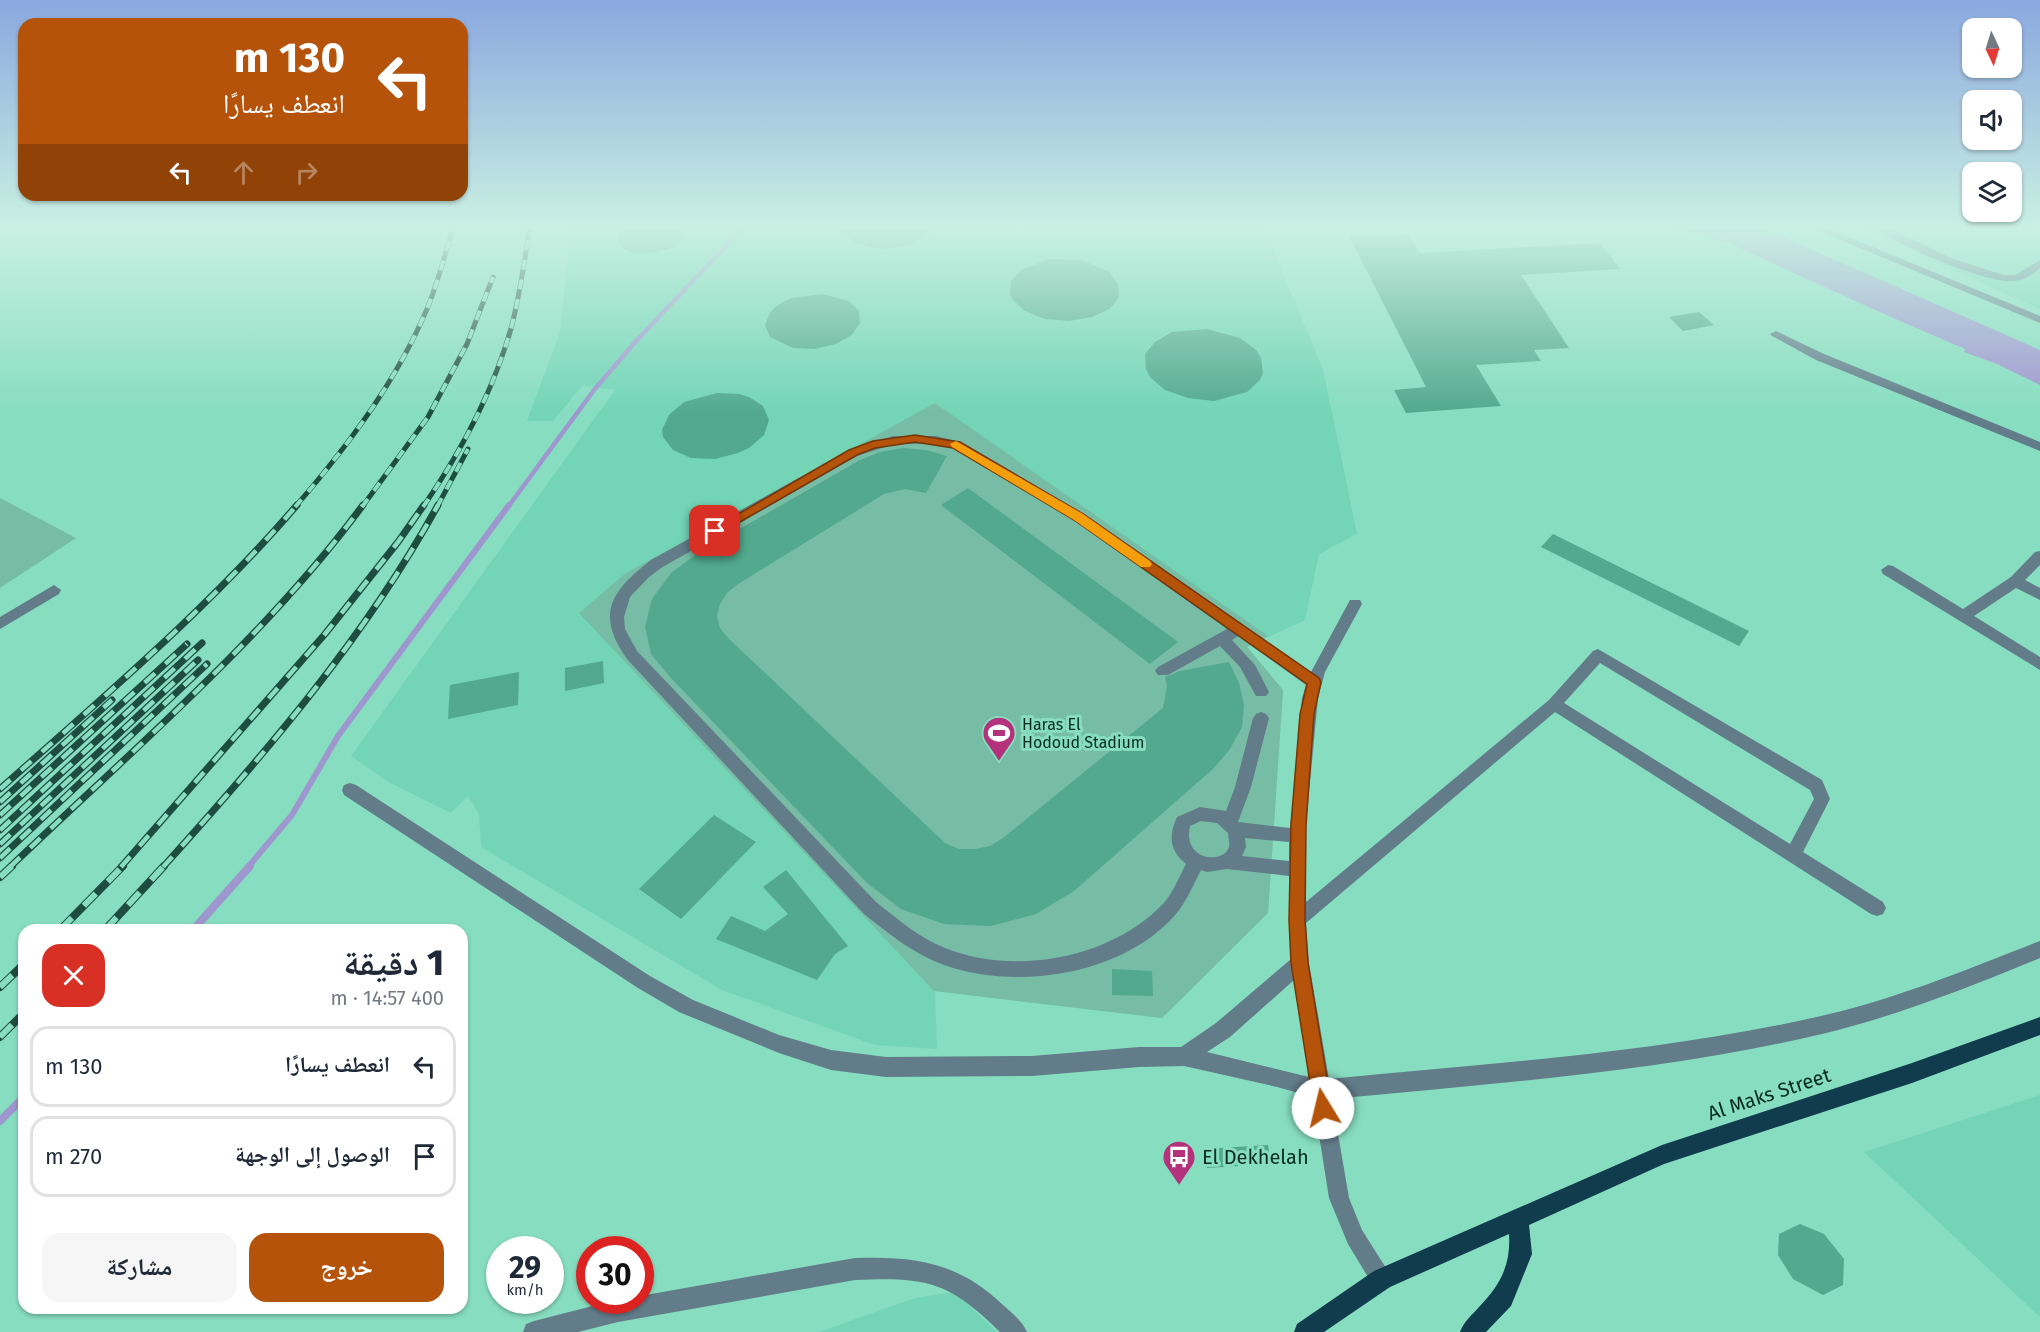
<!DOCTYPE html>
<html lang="ar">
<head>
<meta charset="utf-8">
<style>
	:root { --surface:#fff; --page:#f6f6f7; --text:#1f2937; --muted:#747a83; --line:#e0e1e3; --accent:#b45309 }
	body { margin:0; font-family:"Fira Sans","Noto Naskh Arabic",sans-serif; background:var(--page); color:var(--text); direction:rtl; height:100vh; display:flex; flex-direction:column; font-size:22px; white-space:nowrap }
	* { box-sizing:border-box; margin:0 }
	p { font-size:20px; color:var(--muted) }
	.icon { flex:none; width:33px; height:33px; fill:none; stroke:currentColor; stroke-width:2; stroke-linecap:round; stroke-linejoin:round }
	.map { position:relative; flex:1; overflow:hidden; direction:ltr }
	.side { position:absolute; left:18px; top:924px; width:450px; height:390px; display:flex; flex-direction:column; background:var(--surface); border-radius:18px; box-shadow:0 2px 4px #0004; direction:rtl }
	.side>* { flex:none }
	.banner { position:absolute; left:18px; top:18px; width:450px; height:183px; border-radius:18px; box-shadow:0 2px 4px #0004; direction:rtl; background:#b45309; color:#fff; overflow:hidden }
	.needle { width:39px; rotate:176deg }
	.controls { position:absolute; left:1962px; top:18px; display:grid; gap:12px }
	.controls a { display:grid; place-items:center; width:60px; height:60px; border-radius:12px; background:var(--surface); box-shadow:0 2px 4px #0004; font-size:30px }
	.speed { position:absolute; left:486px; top:1236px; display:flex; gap:12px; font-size:30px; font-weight:700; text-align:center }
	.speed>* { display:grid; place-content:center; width:78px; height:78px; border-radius:50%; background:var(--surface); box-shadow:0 2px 4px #0004; line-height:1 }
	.speed small { font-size:15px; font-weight:400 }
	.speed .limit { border:9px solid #d22; background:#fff; color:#111 }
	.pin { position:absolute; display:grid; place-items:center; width:51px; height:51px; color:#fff; margin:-26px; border-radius:12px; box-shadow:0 3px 9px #0006 }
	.me { position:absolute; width:66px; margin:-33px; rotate:351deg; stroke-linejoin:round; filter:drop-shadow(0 0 4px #0008) }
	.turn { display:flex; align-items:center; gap:21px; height:126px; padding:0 24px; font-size:27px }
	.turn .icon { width:78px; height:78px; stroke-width:2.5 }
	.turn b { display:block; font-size:42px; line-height:51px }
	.lanes { display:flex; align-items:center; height:57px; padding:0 24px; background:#0003; justify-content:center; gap:30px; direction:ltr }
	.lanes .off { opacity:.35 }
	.round { display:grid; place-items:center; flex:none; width:63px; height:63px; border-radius:18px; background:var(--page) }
	.summary { display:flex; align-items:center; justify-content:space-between; height:102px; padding:0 24px }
	h1 { font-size:36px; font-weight:800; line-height:45px }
	.button { display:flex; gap:12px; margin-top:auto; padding:12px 24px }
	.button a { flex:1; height:69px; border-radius:18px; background:var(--accent); color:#fff; font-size:24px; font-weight:800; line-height:69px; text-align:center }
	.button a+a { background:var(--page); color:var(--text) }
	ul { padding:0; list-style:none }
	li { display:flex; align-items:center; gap:18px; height:81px; margin:0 12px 9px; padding:0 12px; border:3px solid var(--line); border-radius:18px }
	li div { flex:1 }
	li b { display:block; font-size:22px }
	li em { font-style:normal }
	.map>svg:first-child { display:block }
</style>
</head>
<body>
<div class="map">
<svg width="2040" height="1332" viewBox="0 0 2040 1332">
	<rect width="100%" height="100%" fill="#87ddc0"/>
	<!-- built -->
	<path fill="#73d5b5" d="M571 226H1263L1323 369 1357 534 1319 554 1305 620 1247 647 1283 690 1268 913 1162 1018 935 991 937 1049 875 1045 722 990 481 847 479 814 468 796 451 813 390 783 351 756 615 390 583 385 553 421H527L560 332Z
		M1854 226H2040V309Z
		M2040 1095V1317L1864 1152Z
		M955 1292 997 1332H819L915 1298Z"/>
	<!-- green -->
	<path fill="#77bca4" d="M935 403 1268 636 1247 647 1283 690 1268 913 1162 1018 934 991 579 613 626 573Z
		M0 498 76 538 0 588Z"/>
	<!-- water -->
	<path fill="#9e96cf" d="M1656 226H1754L1783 237 2040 350V385L1997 364 1964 352 1965 349C1885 315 1806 279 1727 242L1708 236Z"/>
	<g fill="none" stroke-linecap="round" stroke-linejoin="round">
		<!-- stream-far2 -->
		<path stroke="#9e96cf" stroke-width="4.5" d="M508 507 594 390 636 341 745 226"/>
		<!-- stream-far1 -->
		<path stroke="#9e96cf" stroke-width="6" d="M248 867 292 815 338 736 509 505"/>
		<!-- stream -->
		<path stroke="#9e96cf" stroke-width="8" d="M193 930 250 866
			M0 1121 24 1097"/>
	</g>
	<!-- building -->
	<path fill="#52a98d" d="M628 226H686L683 238 674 247 658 252 641 254 626 251 618 243 619 234Z
		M833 226H941L910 245 881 249 855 243Z
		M1408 234 1419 253 1600 243 1620 269 1521 275 1569 348 1534 350 1541 361 1476 365 1501 406 1406 413 1394 390 1426 387 1349 236Z
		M1049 259 1082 260 1109 272 1118 284 1119 297 1115 303 1109 309 1092 317 1069 321 1045 319 1025 311 1013 300 1010 294 1011 281 1021 270Z
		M822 294 849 301 859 311 860 323 852 335 836 344 815 349 793 348 770 337 765 325 770 313 775 307 791 298Z
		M1699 312 1714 325 1683 331 1669 317Z
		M1207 329 1240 338 1256 350 1261 358 1263 373 1260 380 1247 392 1214 401 1188 398 1165 390 1150 377 1146 369 1145 354 1155 342 1172 332Z
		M717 393 739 394 749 397 763 406 769 420 764 435 749 448 738 453 715 459 691 458 673 450 663 437 662 430 669 415 684 402Z
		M903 448 926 450 947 456 926 493 905 489 884 494 738 584 727 593 720 604 717 616 720 628 728 638 945 843 959 849H975L990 846 1003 838 1163 708 1167 686 1165 677 1180 671 1229 662 1239 683 1244 705 1242 727 1230 749 1214 768 1074 891 1036 914 991 926 944 924 901 909 867 883 670 677 651 654 645 627 652 599 671 573 698 553 860 460 880 452Z
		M968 488 1178 642 1150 664 941 505Z
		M1553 534 1749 631 1739 646 1541 547Z
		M603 661 604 683 565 691V668Z
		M519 672 518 705 448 719 450 685Z
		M714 815 756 842 681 919 639 889Z
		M786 870 848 946 835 954 817 980 716 939 731 916 765 931 788 914 763 887Z
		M1112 969 1152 971 1153 996 1112 995Z
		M1268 1145 1271 1164 1207 1168 1204 1149Z
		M1800 1224 1824 1234 1844 1259 1843 1285 1823 1295 1793 1279 1778 1255 1779 1234Z"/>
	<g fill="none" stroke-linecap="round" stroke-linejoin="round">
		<!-- minor -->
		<path fill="#627c89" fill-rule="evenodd" d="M1807 226H1822L2040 316V323Z
			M1872 226H1886L1951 258 2003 275H2015L2040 260V268C2033 274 2025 280 2015 281 1988 285 1894 244 1872 226Z
			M1776 331 1824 354 2040 442V451L1816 360 1772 336 1770 334Z
			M893 436H936L960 442 1084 514 1311 672 1350 600H1360L1362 604 1325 672 1318 698 1306 824V902L1549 700 1593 651 1598 649 1822 780 1830 799 1803 852 1883 902 1886 908 1883 914 1877 916 1871 914 1555 712 1306 923 1309 963 1329 1079C1493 1063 1659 1053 1821 1016 1897 999 1968 969 2040 941V958C1969 987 1897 1016 1822 1034 1662 1072 1496 1083 1332 1099L1349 1198 1362 1230 1393 1279 1390 1287 1382 1290 1374 1287 1348 1244 1329 1198 1313 1097 1277 1087 1184 1066 1139 1067 1032 1076 886 1077 831 1070 779 1053 679 1012 638 988 344 795 342 790 344 785 350 783 356 785 650 976 693 1000 779 1035 831 1050 886 1057 1032 1056 1139 1047H1181L1216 1023 1291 959 1289 876 1227 869 1207 872 1201 870C1193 885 1187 901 1176 914 1124 975 1017 991 944 965 914 954 889 934 864 914L627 659C595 614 611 591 651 560L849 450ZM894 444H936L952 448 1074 520 1227 629 1158 667 1155 671 1158 675H1168L1220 646 1240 667 1256 696H1266L1269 692 1255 665 1232 640 1238 636 1306 685 1302 698 1290 828 1238 822 1251 787 1269 718 1266 714 1261 712 1256 714 1253 718 1235 787 1226 811 1200 807 1177 817C1168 836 1170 851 1186 864 1179 877 1173 893 1163 904 1110 959 1015 976 945 948 919 938 898 919 876 902L637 651 625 629 624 617 630 597 649 577 661 568 857 456ZM1600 663 1810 790 1814 799 1790 844 1564 703ZM1201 821 1217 823 1228 833C1228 837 1230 843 1229 847 1224 864 1182 862 1190 826ZM1245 838 1289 842V861L1242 856 1246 847ZM1294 980 1309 1077 1207 1052 1230 1037Z
			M2040 551V565L2025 580 2040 588V600L2016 588 1974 616 2040 657V670L1883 574 1881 570 1888 565 1893 566 1963 609 2011 577 2035 552Z
			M54 585 61 590 59 594 0 629V617Z
			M855 1258C915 1256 958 1262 1003 1305 1012 1313 1022 1321 1027 1332H1000C948 1281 927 1277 855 1280L618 1322 578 1332H523L526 1324 534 1321 616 1300H640V1296Z"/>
		<!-- major -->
		<path fill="#113c4e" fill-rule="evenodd" d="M2040 1017V1035L1912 1083 1664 1164 1529 1225 1532 1254 1511 1306 1486 1332H1460C1464 1321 1473 1314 1480 1306 1501 1284 1511 1264 1509 1234L1390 1287 1324 1332H1294L1297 1324 1374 1271 1662 1145 1912 1063Z"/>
		<!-- rail-far2 casing -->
		<g stroke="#1e4d3f" stroke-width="5">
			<path id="rail-far2" d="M295 507C347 447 396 382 427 309 438 283 445 253 454 226
				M362 507 428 417 467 344 493 277
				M423 507C461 452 494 390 512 325 520 293 525 259 530 226
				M437 507 468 449"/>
		</g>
		<!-- rail-far1 casing -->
		<g stroke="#1e4d3f" stroke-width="7">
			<path id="rail-far1" d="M0 789C102 698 208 609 297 505
				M0 802 112 700
				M0 815 187 644
				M0 830 202 643
				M0 844 198 660
				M0 858 207 664
				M10 867C129 753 265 638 363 505
				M121 867 325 634 398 542 424 505
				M163 867C264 755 365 638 438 505"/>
		</g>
		<!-- rail casing -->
		<g stroke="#1e4d3f" stroke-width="8">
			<path id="rail" d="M0 877 12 866
				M60 930 123 866
				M105 930 164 866
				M0 987 24 964
				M0 1037 24 1013"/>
		</g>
		<!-- rail-far2 -->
		<use href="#rail-far2" stroke="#87ddc0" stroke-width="4" stroke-dasharray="10" stroke-linecap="butt"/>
		<!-- rail-far1 -->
		<use href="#rail-far1" stroke="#87ddc0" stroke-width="4.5" stroke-dasharray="14" stroke-linecap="butt"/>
		<!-- rail -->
		<use href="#rail" stroke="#87ddc0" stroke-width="6" stroke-dasharray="17" stroke-linecap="butt"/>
	</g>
	<!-- sky -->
	<linearGradient id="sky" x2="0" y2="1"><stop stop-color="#8aa8de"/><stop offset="0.55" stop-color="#c9f0e3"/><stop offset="1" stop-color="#c9f0e3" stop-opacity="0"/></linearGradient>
	<rect width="2040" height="413" fill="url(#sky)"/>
	<!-- route -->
	<path fill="#b45309" stroke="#753606" stroke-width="1.5" d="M915 435 960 442 1083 514 1319 678 1321 682 1314 714 1306 825 1305 920 1308 963 1332 1108 1330 1114 1323 1117 1317 1114 1314 1108 1291 963 1289 920 1291 825 1300 714 1307 684 1074 520 953 448 915 442 875 448 857 455 719 534 715 535 709 531 849 450 873 441Z"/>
	<!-- slow -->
	<path fill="#f59e0b" d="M956 441 1083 514 1150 561 1152 564 1150 567H1141L1074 520 952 447 950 444Z"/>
	<!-- icons -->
	<defs>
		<g id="stadium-pin" transform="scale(1.725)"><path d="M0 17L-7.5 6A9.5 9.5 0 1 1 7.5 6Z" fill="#b4327c" stroke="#87ddc0"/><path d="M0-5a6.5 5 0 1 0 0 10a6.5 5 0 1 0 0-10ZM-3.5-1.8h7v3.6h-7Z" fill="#fff"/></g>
		<g id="bus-pin" transform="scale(1.725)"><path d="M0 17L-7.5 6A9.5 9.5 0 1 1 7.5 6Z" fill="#b4327c" stroke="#87ddc0"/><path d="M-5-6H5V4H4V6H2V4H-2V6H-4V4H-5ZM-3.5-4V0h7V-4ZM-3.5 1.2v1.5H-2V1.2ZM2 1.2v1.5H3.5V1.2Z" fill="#fff"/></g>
	</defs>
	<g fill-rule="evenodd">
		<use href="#stadium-pin" x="999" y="733"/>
		<use href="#bus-pin" x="1179" y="1157"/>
	</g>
	<g text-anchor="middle" stroke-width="6" stroke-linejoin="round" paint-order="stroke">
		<!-- poi labels -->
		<g font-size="16" fill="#052b21" stroke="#87ddc0" text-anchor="start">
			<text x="1022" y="730">Haras El<tspan x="1022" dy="18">Hodoud Stadium</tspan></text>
		</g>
		<!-- near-street labels -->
		<g font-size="20" fill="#052b21" stroke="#87ddc0">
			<text transform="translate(1769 1094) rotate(-18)" y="7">Al Maks Street</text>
		</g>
		<!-- near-poi labels -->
		<g font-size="20" fill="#052b21" stroke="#87ddc0" text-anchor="start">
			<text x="1202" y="1164">El Dekhelah</text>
		</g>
	</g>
</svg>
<div class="controls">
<a><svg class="needle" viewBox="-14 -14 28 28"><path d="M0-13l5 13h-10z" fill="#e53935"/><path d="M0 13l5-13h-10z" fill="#747a83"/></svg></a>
<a><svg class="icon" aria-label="sound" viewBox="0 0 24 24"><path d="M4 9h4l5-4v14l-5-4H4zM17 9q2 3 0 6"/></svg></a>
<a><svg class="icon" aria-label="layers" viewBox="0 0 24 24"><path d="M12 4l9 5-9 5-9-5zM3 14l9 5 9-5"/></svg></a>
</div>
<div class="speed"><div>29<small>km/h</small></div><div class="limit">30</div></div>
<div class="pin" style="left:715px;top:531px;background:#d93025"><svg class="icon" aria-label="arrive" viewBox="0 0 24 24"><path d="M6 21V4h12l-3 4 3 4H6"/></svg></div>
<svg class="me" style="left:1323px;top:1108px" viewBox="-20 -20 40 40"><circle r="19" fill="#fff"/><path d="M0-13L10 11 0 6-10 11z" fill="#b45309"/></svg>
<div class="banner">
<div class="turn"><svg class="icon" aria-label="left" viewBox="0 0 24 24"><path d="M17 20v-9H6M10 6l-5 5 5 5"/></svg><div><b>130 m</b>انعطف يسارًا</div></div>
<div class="lanes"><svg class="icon" aria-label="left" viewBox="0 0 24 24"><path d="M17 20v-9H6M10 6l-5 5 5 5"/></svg><svg class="icon off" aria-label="ahead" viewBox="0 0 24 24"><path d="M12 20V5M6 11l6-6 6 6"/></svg><svg class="icon off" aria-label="right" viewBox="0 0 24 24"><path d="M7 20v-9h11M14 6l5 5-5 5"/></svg></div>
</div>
<section class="side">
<div class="summary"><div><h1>1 دقيقة</h1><p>400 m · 14:57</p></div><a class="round" style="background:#d93025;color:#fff"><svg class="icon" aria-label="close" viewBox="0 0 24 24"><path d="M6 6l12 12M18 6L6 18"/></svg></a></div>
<ul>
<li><svg class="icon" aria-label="left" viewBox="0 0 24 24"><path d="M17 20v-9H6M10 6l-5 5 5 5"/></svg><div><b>انعطف يسارًا</b></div><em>130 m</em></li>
<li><svg class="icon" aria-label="arrive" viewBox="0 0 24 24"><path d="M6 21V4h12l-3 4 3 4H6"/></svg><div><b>الوصول إلى الوجهة</b></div><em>270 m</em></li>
</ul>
<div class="button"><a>خروج</a><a>مشاركة</a></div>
</section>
</div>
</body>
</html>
